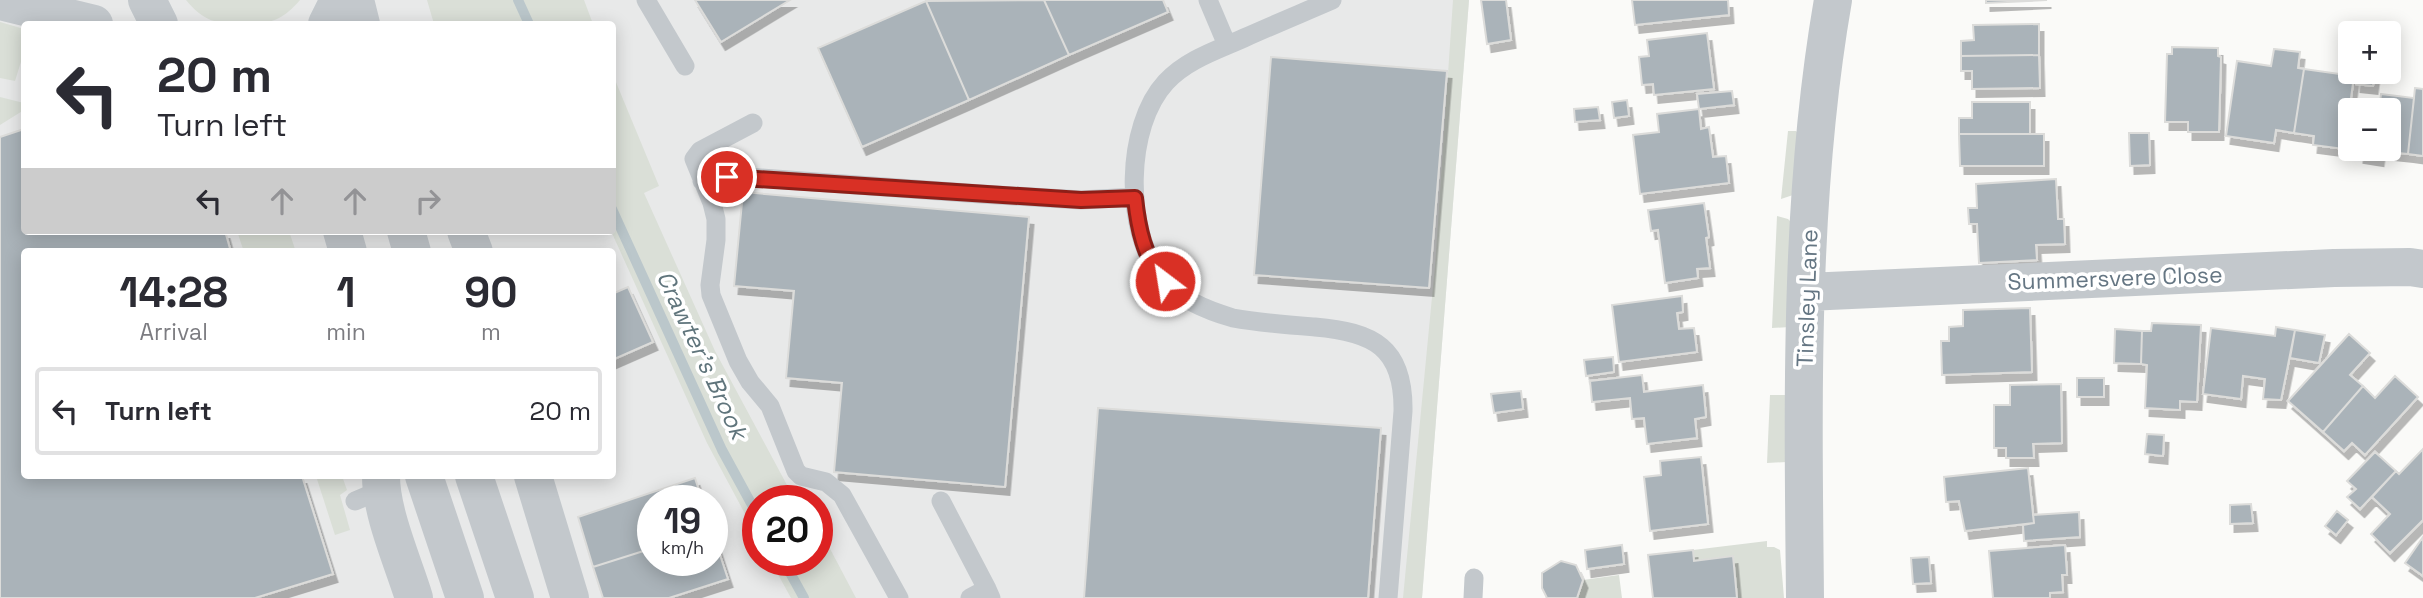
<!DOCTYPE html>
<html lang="en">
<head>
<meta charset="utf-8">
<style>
	:root { --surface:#fff; --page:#f2f2f3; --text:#2b2b33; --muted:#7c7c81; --line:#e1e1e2 }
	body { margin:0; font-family:"Space Grotesk",sans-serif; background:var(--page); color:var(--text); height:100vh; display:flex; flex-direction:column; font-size:26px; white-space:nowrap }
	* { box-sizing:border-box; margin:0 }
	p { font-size:23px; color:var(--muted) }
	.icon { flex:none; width:38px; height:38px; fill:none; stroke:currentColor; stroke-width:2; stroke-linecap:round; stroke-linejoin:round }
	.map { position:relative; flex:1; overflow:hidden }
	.sheet { position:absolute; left:21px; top:248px; width:595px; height:231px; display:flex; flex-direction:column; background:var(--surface); border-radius:7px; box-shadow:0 4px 18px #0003 }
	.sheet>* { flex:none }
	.banner { position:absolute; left:21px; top:21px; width:595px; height:214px; border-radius:7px; box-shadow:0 4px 18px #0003; background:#fff; color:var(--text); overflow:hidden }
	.controls { position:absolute; left:2338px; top:21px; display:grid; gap:14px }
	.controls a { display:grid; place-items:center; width:63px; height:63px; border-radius:7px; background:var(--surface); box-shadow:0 4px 18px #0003; font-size:35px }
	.speed { position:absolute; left:637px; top:485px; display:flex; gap:14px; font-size:35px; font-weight:700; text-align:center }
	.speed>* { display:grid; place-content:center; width:91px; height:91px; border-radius:50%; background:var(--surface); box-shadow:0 4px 18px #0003; line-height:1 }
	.speed small { font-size:18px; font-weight:400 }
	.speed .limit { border:10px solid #d22; background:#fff; color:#111 }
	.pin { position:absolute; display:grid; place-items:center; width:60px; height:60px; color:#fff; margin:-30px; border:4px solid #fff; border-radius:50%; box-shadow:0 2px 7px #0007 }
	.me { position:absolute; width:77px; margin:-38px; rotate:329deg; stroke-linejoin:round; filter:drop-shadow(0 0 5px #0008) }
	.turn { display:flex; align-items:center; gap:24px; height:147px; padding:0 21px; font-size:32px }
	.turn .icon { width:91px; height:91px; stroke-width:2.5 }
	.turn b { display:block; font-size:49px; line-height:60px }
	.lanes { display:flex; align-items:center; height:66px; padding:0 21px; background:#0003; justify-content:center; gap:35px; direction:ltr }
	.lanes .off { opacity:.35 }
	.eta { display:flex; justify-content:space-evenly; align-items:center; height:119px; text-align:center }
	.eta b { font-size:42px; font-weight:600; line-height:49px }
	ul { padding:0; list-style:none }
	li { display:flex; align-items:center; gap:21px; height:88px; margin:0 14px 10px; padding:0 7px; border:4px solid var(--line); border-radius:7px }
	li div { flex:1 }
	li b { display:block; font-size:26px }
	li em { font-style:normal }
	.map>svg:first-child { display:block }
</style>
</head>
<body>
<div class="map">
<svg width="2423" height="598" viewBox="0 0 2423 598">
	<defs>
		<filter id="shadow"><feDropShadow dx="4.5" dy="8" stdDeviation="0" flood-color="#0004"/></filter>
	</defs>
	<rect width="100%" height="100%" fill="#fafaf8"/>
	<!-- built -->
	<path fill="#e8e9e9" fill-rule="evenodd" d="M0 0H1469L1422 598H0ZM24 24H612V231H24ZM24 252H612V476H24ZM653 500H712V560H653ZM758 500H817V560H758Z"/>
	<!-- green -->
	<path fill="#dadfd7" d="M186 0H300C282 21 270 24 243 24 216 24 203 21 186 0Z
		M427 0H584L593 24H434Z
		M1453 0H1469L1422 598H1403L1435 266Z
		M0 22 24 29V52L15 81 0 78Z
		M613 75 659 186 644 193 715 351 795 500H758V538L707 443 611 231H612Z
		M0 97 24 103V110L0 125Z
		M1788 131H1796L1801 136 1796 194 1781 199Z
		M1777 216 1788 219 1794 225 1790 327 1772 328Z
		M237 231H289L296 252H244Z
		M1770 395H1789L1786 462 1767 463Z
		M316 476H342L347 490 340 495 350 530 335 535Z
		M817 524 856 598H791L770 560H817Z
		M1767 541V547H1774L1780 550 1784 598H1737L1732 556 1694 561 1693 550Z
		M1619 575 1622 598H1577L1583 580Z"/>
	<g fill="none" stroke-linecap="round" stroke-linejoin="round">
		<!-- stream -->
		<path stroke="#bbc7cb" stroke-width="10" d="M518 0 529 24
			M612 209 722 450 758 516
			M783 560 804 598"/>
	</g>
	<!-- building -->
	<path fill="#aab3b9" stroke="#dcdcda" stroke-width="2" filter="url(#shadow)" d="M695 0H790L721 42Z
		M1044 0H1163L1168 12 1069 55Z
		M1044 0 1069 55 969 100 926 1Z
		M1481 0H1506L1511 40 1487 44Z
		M1632 0H1728L1729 15 1635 25Z
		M1986 0H2047L1986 3Z
		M926 1 969 100 862 147 818 48Z
		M2039 24V55L1961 56V41L1974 40 1973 25Z
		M1707 33 1714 89 1654 95 1653 84 1642 85 1639 57 1649 56 1647 40Z
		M2172 47 2218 48V56L2221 57 2219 132H2188V122H2165L2167 54H2172Z
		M2274 49 2300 52 2298 68 2304 69 2294 133 2276 130 2274 143 2226 136 2237 61 2271 66Z
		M2039 55 2040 88 1972 89V71H1961V56Z
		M1271 57 1447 71 1429 288 1254 275Z
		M2304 69 2354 76 2344 149 2313 145 2314 136 2294 133Z
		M2357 72H2375L2373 86 2356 84Z
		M2415 88 2423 89V156L2408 154Z
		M1732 91 1734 105 1699 109 1697 94Z
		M2381 94 2414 98 2408 154 2380 151 2379 158 2359 155 2360 149H2389V110H2364L2365 101 2380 103Z
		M1627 100 1629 116 1614 118 1612 102Z
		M1972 102H2030V134H1959V118H1972Z
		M1598 107 1600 120 1575 122 1574 109Z
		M1699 109 1701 129 1709 127 1713 157 1726 156 1729 183 1640 194 1633 135 1659 132 1657 114Z
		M24 129V231H225L231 252H24V476H302L333 574 255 598H0V137Z
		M2129 133H2149L2150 165 2130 166Z
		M1959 134H2044V166H1960Z
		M2056 179 2058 219H2064L2065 244 2036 245 2037 260 1979 263 1977 224H1969L1968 208H1977L1976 184Z
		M743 192 1029 217 1005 487 834 472 842 383 786 378 794 291 734 286Z
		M1704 203 1709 237 1706 238 1710 268 1697 269 1698 278 1665 283 1658 230 1651 231 1648 210Z
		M628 287 653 342 612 360V294Z
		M1682 296 1683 312 1677 313 1679 329 1694 328 1697 352 1619 362 1612 305Z
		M2030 308 2032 372 1942 375 1941 341H1949V327L1963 326V310Z
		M2152 323 2201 325 2197 402 2180 401V410L2145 408 2147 365 2141 364 2142 331H2151Z
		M2276 327 2295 330 2281 400 2263 399 2265 379 2243 376 2241 399 2203 394 2211 328 2275 336Z
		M2115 329 2142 331 2141 364 2114 363Z
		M2295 330 2325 335 2319 363 2290 358Z
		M2349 334 2370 353 2350 375 2363 386 2323 432 2288 401Z
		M1613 357 1614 372 1586 376 1584 360Z
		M1642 375 1644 392 1703 385 1706 417 1695 419 1697 438 1647 444 1644 418 1632 419 1630 398 1592 402 1590 381Z
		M2395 376 2418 397 2365 455 2352 443 2344 451 2323 432 2363 386 2375 398Z
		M2077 378H2104V397H2077Z
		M2061 384 2062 443 2033 444 2034 458H2006V448H1994V405H2010V385Z
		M1521 391 1523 409 1494 413 1491 394Z
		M1098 408 1381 428 1368 598H1084Z
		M2147 434 2164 435 2163 456 2145 454Z
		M2423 449V520L2390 553 2371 534 2390 514 2372 497 2396 471 2399 474Z
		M2375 452 2396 471 2360 509 2347 497 2356 489 2347 481Z
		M1701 457 1708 524 1650 531 1644 477 1661 475 1660 461Z
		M2028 468 2034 523 1965 531 1959 501 1946 502 1944 477Z
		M695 478 702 500H653V548L593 567 578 517Z
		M2251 504 2253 523 2230 524V505Z
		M2337 511 2348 520 2336 535 2325 526Z
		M2079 512 2080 537 2024 541 2023 525 2034 523 2033 515Z
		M712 531 728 579 669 598H603L593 567 653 548V560H712Z
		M2423 537V576L2405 563Z
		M1622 545 1624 564 1587 569 1585 550Z
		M2065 545 2067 575H2062L2063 592 2050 593V598H1993L1989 551Z
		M1693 550 1694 561 1733 556 1737 598H1653L1648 555Z
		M1929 557 1931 583 1913 584 1911 558Z
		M1561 561 1576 565 1583 580 1577 598H1547L1542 588V573Z"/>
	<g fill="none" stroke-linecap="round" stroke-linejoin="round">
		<!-- service -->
		<path stroke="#c3c8cc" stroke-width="19" d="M646 0 685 66
			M1208 0 1227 45
			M1332 0C1302 13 1273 25 1244 38 1217 50 1186 60 1166 82 1125 126 1124 230 1161 277 1179 299 1206 310 1233 318 1260 323 1288 325 1315 327 1373 332 1404 347 1403 411L1388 598
			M753 123 700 151 694 159 712 203 716 219V240L710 285 711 295 738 361 750 382 770 406 796 471 801 476 826 482 842 495 899 598
			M702 181 733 176 981 194 1081 200 1135 197
			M355 501 381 490
			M941 501 987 589
			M970 598 987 589 991 598
			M1473 598 1474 578"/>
		<!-- minor -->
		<path stroke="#c3c8cc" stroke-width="38" d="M466 231 474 252
			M1807 292 2334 268 2410 267 2423 269
			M381 476C381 513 403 562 414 598
			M533 476 570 598
			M1805 598C1803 401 1799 195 1833 0"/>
		<!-- tertiary -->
		<path stroke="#c3c8cc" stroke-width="38" d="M147 0 159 24
			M355 0 361 24
			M0 1 94 24
			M327 24 339 0
			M342 231 348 252
			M406 231 412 252
			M424 476 465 598
			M474 476 515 598"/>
	</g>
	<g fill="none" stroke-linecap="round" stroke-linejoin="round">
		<!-- route casing -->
		<g stroke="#8d1f18" stroke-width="18">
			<path id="route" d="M727 177 1081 200 1135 198C1138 227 1144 259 1165 281"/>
		</g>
		<!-- route -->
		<use href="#route" stroke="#d93025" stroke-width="12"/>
	</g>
	<g text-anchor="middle" stroke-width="7" stroke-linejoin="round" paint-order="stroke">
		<!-- street labels -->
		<g font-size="23" fill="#657683" stroke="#fff">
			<text transform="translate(2115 278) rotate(-2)" y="8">Summersvere Close</text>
			<text transform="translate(1807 298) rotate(-88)" y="8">Tinsley Lane</text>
		</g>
		<!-- water labels -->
		<g font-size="24" font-style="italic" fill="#60757c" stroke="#fff">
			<text transform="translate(702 355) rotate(65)" y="8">Crawter's Brook</text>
		</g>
	</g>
</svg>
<div class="controls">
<a>+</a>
<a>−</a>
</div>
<div class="speed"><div>19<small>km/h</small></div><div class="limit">20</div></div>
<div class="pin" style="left:727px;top:177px;background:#d93025"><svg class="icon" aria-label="arrive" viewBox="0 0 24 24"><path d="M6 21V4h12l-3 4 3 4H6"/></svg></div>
<svg class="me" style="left:1165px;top:281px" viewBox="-20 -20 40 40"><circle r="17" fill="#d93025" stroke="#fff" stroke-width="3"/><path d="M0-11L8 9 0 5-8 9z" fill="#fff"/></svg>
<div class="banner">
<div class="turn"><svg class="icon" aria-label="left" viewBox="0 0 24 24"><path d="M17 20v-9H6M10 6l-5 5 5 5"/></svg><div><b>20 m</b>Turn left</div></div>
<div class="lanes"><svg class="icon" aria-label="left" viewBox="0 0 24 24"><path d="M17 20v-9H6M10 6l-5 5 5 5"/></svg><svg class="icon off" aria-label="ahead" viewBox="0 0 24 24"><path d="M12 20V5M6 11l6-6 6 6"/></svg><svg class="icon off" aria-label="ahead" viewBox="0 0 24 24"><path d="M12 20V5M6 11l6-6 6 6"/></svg><svg class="icon off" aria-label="right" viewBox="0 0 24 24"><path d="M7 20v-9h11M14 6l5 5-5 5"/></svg></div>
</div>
<section class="sheet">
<div class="eta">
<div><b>14:28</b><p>Arrival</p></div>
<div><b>1</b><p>min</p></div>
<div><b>90</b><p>m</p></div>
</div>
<ul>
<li><svg class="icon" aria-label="left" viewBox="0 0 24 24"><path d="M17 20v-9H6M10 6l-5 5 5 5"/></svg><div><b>Turn left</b></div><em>20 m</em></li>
</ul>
</section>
</div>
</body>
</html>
